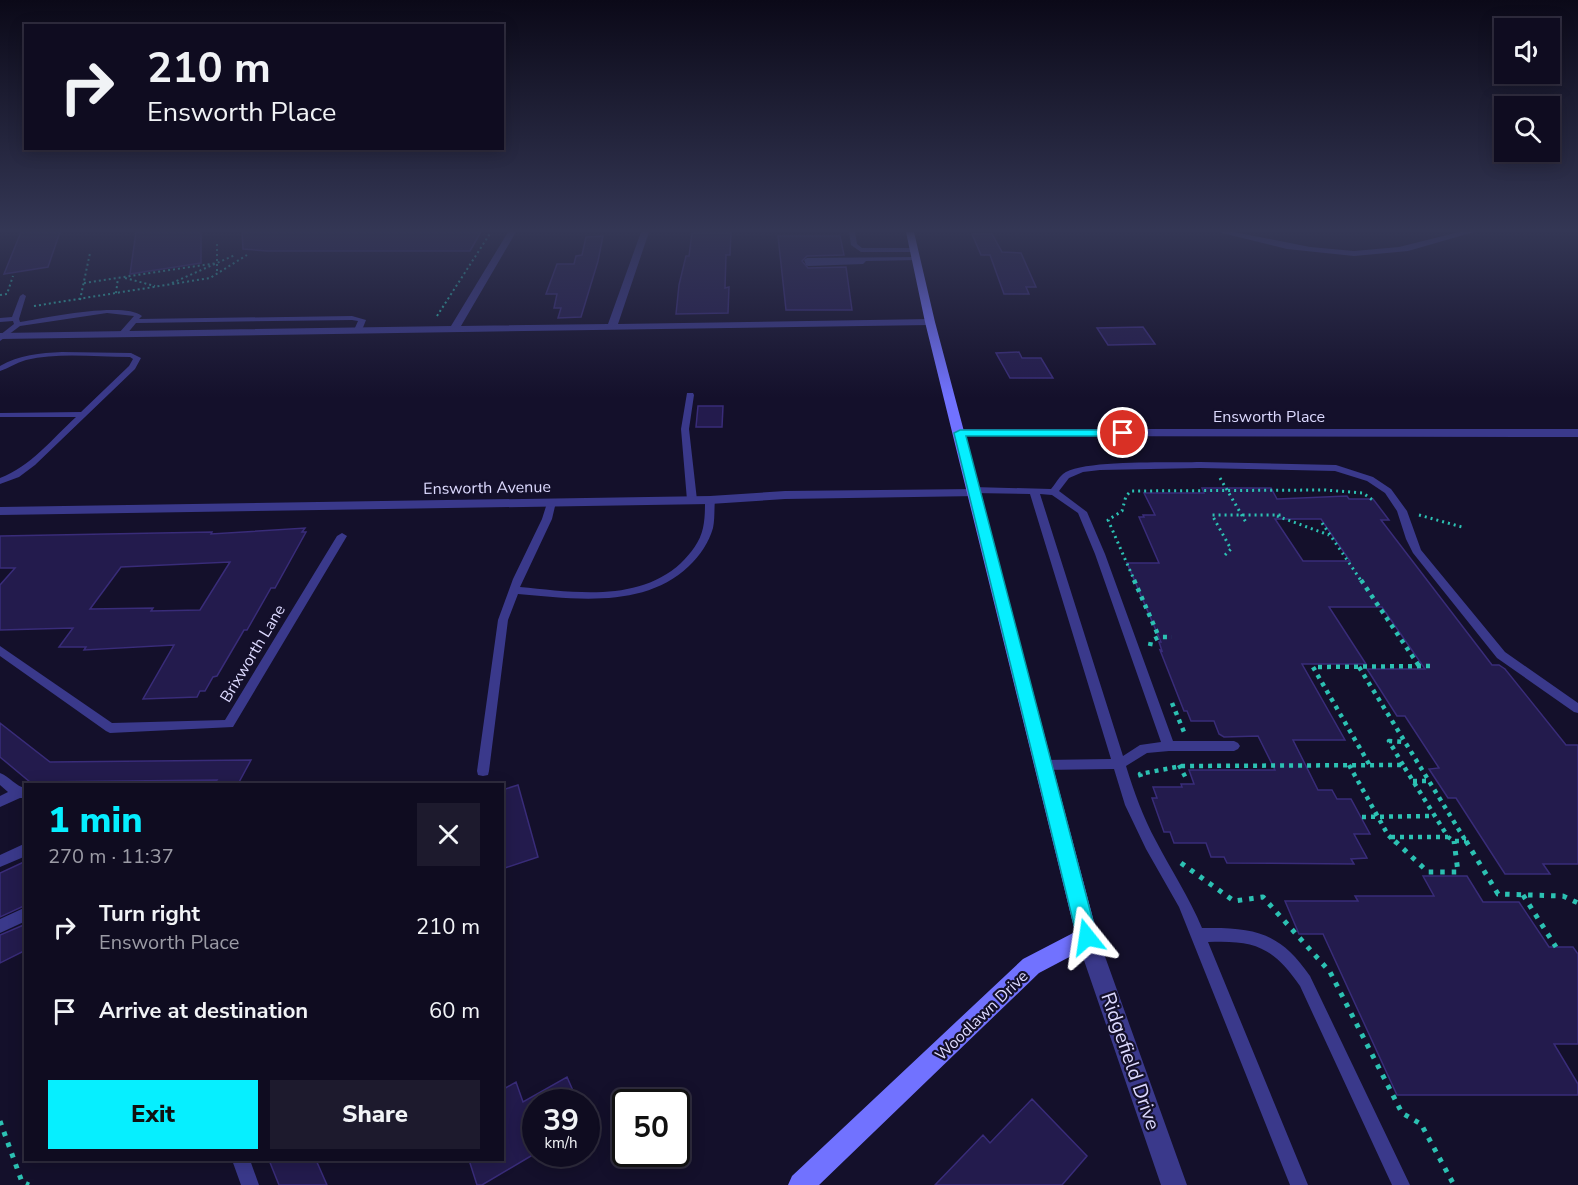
<!DOCTYPE html>
<html lang="en">
<head>
<meta charset="utf-8">
<style>
	:root { --surface:#0f0c20; --page:#1d1a2d; --text:#f1f3f6; --muted:#9b9ba5; --line:#2f2c3e; --accent:#06efff }
	body { margin:0; font-family:"Nunito Sans",sans-serif; background:var(--page); color:var(--text); height:100vh; display:flex; flex-direction:column; font-size:22px; white-space:nowrap }
	* { box-sizing:border-box; margin:0 }
	p { font-size:20px; color:var(--muted) }
	.icon { flex:none; width:33px; height:33px; fill:none; stroke:currentColor; stroke-width:2; stroke-linecap:round; stroke-linejoin:round }
	.map { position:relative; flex:1; overflow:hidden }
	.sheet { position:absolute; left:24px; top:783px; width:480px; height:378px; display:flex; flex-direction:column; background:var(--surface); border-radius:0px; box-shadow:0 3px 15px #0003,0 0 0 2px var(--line) }
	.sheet>* { flex:none }
	.top-card { position:absolute; left:24px; top:24px; width:480px; height:126px; border-radius:0px; box-shadow:0 3px 15px #0003,0 0 0 2px var(--line); background:#0f0c20; color:var(--text); overflow:hidden }
	.controls { position:absolute; left:1494px; top:18px; display:grid; gap:12px }
	.controls a { display:grid; place-items:center; width:66px; height:66px; border-radius:0px; background:var(--surface); box-shadow:0 3px 15px #0003,0 0 0 2px var(--line); font-size:30px }
	.speed { position:absolute; left:522px; top:1089px; display:flex; gap:12px; font-size:30px; font-weight:700; text-align:center }
	.speed>* { display:grid; place-content:center; width:78px; height:78px; border-radius:50%; background:var(--surface); box-shadow:0 3px 15px #0003,0 0 0 2px var(--line); line-height:1 }
	.speed small { font-size:15px; font-weight:400 }
	.speed .limit { border:3px solid #111; border-radius:9px; background:#fff; color:#111 }
	.pin { position:absolute; display:grid; place-items:center; width:51px; height:51px; color:#fff; margin:-26px; border:3px solid #fff; border-radius:50%; box-shadow:0 2px 6px #0007 }
	.me { position:absolute; width:66px; margin:-33px; rotate:345deg; stroke-linejoin:round; filter:drop-shadow(0 0 4px #0008) }
	.turn { display:flex; align-items:center; gap:21px; height:126px; padding:0 24px; font-size:27px }
	.turn .icon { width:78px; height:78px; stroke-width:2.5 }
	.turn b { display:block; font-size:42px; line-height:51px }
	.round { display:grid; place-items:center; flex:none; width:63px; height:63px; border-radius:0px; background:var(--page) }
	.overview { display:flex; align-items:center; justify-content:space-between; height:102px; padding:0 24px }
	h1 { font-size:36px; font-weight:800; line-height:45px; color:var(--accent) }
	.cta { display:flex; gap:12px; margin-top:auto; padding:12px 24px }
	.cta a { flex:1; height:69px; border-radius:0px; background:var(--accent); color:#111; font-size:24px; font-weight:800; line-height:69px; text-align:center }
	.cta a+a { background:var(--page); color:var(--text) }
	ul { padding:0; list-style:none }
	li { display:flex; align-items:center; gap:18px; height:84px; padding:0 24px }
	li div { flex:1 }
	li b { display:block; font-size:22px }
	li em { font-style:normal }
	.map>svg:first-child { display:block }
</style>
</head>
<body>
<div class="map">
<svg width="1578" height="1185" viewBox="0 0 1578 1185">
	<rect width="100%" height="100%" fill="#14102b"/>
	<!-- building -->
	<path fill="#231b4d" stroke="#392c79" stroke-width="1.5" fill-rule="evenodd" d="M21 232H60L48 267 4 274Z
		M136 232H201V263L130 274Z
		M242 232H481L470 251H267L243 249Z
		M692 233H731L730 255H726L725 288 729 287 728 313 676 314 679 285 686 256H689Z
		M972 234H992L1002 252 1021 253 1036 287H1026L1029 294H1004L990 255H981Z
		M603 236 598 261 581 317 558 318 561 308H554L557 294H546L557 264H574L576 256 582 255 586 237Z
		M778 236H840L844 255 807 256 802 261 808 268 846 267 852 310H786Z
		M1143 327 1155 344 1108 345 1097 328Z
		M1019 352 1022 358H1041L1053 378H1010L996 353Z
		M698 406H723L722 427H696Z
		M1202 488H1271L1277 499 1347 496 1349 499H1373L1389 520H1381L1492 665H1499L1505 669 1566 745H1578V864H1543L1550 874H1505L1456 798H1448L1429 769 1439 768 1405 716H1397L1367 669H1425L1382 607H1329L1366 664H1302L1345 740H1293L1318 790H1332L1337 799H1351L1370 834H1354L1367 858 1351 859 1354 864 1227 863 1224 857H1211L1206 843H1174L1170 832H1164L1152 798H1157L1153 787H1182L1181 784H1194L1189 770H1275L1258 736 1224 737 1219 734 1214 721H1191L1187 711H1184L1160 650 1162 651 1159 642H1161L1127 563H1159L1139 517H1144L1143 515H1155L1144 493H1204ZM1275 519H1321L1350 561H1303Z
		M305 528 302 532H306L275 588H271L247 630H244L217 676 213 677 205 691H200L197 697 143 699 174 645 84 650 86 647H59L73 628 0 630V585L15 568H0V536L212 532 211 534ZM230 562 200 610 151 611 153 608 90 609 121 567Z
		M0 723 50 762 251 760 238 784H214L217 780 30 782 0 757Z
		M518 785 538 857 502 869V790Z
		M26 861V905L0 917V873Z
		M1423 876H1467L1483 902H1519L1549 947H1573L1578 954V1044H1554L1578 1084V1095H1397L1323 934H1299L1285 901H1358L1355 896H1434Z
		M26 924V950L0 963V935Z
		M567 1077 578 1102H536V1153L482 1185H477L469 1160H502V1090L516 1082 523 1102Z
		M1032 1099 1087 1156 1062 1185H935L983 1135 990 1143Z
		M269 1160H316L327 1185H279Z"/>
	<g fill="none" stroke-linecap="round" stroke-linejoin="round">
		<!-- path-far3 -->
		<path stroke="#2cc1b3" stroke-width="2" stroke-dasharray="2 3" stroke-linecap="butt" d="M217 244V274
			M125 278 155 286
			M84 283 217 263
			M172 283 235 255
			M116 293 118 278
			M0 295 7 294 13 276
			M80 300 90 253
			M34 306 210 278 247 255
			M437 316 491 232"/>
		<!-- path-far2 -->
		<path stroke="#2cc1b3" stroke-width="3" stroke-dasharray="2 4" stroke-linecap="butt" d="M1220 478 1247 524
			M1419 515 1462 527
			M1277 516 1329 535
			M1322 523 1362 582
			M1225 555 1231 549 1212 515H1283
			M1135 582 1108 520 1122 511 1126 496 1131 491 1325 490 1363 493 1374 501"/>
		<!-- path-far1 -->
		<path stroke="#2cc1b3" stroke-width="4.5" stroke-dasharray="4 5" stroke-linecap="butt" d="M1134 580 1159 637
			M1361 580 1419 666
			M1150 646 1151 641 1159 637H1172
			M1359 667 1467 843
			M1172 703 1184 732
			M1369 764 1313 667 1433 666
			M1179 765 1187 780
			M1349 765 1388 835 1396 843
			M1403 765 1389 741 1404 742
			M1141 777 1140 774 1181 766 1403 765 1448 837 1454 841H1466
			M1413 781H1428
			M1362 817 1433 816
			M1391 837H1448"/>
		<!-- path -->
		<path stroke="#2cc1b3" stroke-width="5" stroke-dasharray="4.5 7" stroke-linecap="butt" d="M1395 841 1428 872H1458L1454 841
			M1466 841 1498 894 1563 896 1578 903
			M1181 863 1234 901 1263 897 1330 972 1402 1113 1421 1124 1454 1185
			M1523 895 1556 947
			M0 1121 22 1182 29 1185"/>
		<!-- lane -->
		<path fill="#3a398b" fill-rule="evenodd" d="M849 232H855L857 244 862 248H914L917 250 914 252H861L851 245Z
			M916 257 918 258V260L866 261 863 264 808 266 806 265 804 260 807 258Z
			M23 294 26 296 19 319 20 322C44 318 124 301 142 316L139 319 352 316 366 320 362 330 358 332 354 330 358 321 352 320 136 323 126 335H123L119 333 134 316 107 313 20 326 0 341V335L14 324 13 321 0 322V318L12 317 20 296Z
			M62 352 131 353 141 358 135 369 35 465 19 477 0 484V478C30 467 53 438 76 417H0V413L81 412 129 366 133 359 130 357C96 357 59 352 26 360 16 363 9 368 0 371V366C19 355 40 353 62 352Z
			M687 393H693L694 395 689 429 697 500 692 503 687 500 681 429Z
			M1200 462 1336 465 1373 477 1391 489 1407 511 1421 550 1505 652 1578 703V713L1574 712 1497 658 1413 553 1406 539 1397 511 1385 493 1367 481 1335 471 1200 468 1100 470 1083 472 1069 478 1059 491 1087 512 1105 554 1173 741H1234L1238 743 1240 746 1238 749 1234 751H1169L1147 753 1126 766C1134 792 1143 817 1156 841 1171 870 1189 897 1202 928 1254 927 1280 932 1310 976L1410 1185H1392L1300 986C1273 947 1255 940 1208 942L1308 1185H1290L1179 907 1146 849 1125 805 1114 769 1043 770 1039 769 1037 765 1039 761 1043 760 1111 759 1030 494 973 493 968 490 973 487 1051 489C1055 485 1058 478 1063 474 1081 459 1173 463 1200 462ZM1040 494 1052 495 1078 513 1095 554 1161 742 1140 745 1123 756Z
			M710 497 715 500C714 509 715 519 713 528 709 542 700 556 689 566 644 609 575 599 518 594L508 620 489 771 488 775 483 776 478 775 477 771 498 620 513 579 542 519 548 500H554L556 502 552 519 520 587C573 592 638 603 681 563 691 553 700 542 703 528 705 519 705 509 705 500Z
			M342 533 347 536 233 727 110 733 106 731 0 656V646L112 723 225 720 337 536Z
			M0 773C9 776 16 787 26 788V798H20L0 807V796L8 792 0 785Z
			M26 843V856L0 867V855Z
			M26 907V921L0 933V919Z
			M232 1160H250L259 1185H241Z"/>
		<!-- street -->
		<path fill="#3a398b" fill-rule="evenodd" d="M508 232H516L461 326 608 324 641 232H649L618 324 930 319 935 322 930 325 0 339V333L451 326Z
			M1218 232H1234L1310 247 1354 251 1399 247 1459 232H1474L1408 251 1354 256 1287 249Z
			M960 429H1578V437L956 436V430Z
			M974 489 981 493 979 496 785 499 710 504 0 515V507L710 496 785 491Z
			M1087 927 1094 930 1098 937 1187 1185H1161L1076 937 1080 930Z"/>
		<!-- secondary -->
		<path fill="#7172ff" fill-rule="evenodd" d="M906 232H914L935 322 1098 937 1094 944 1039 973 819 1185H788L792 1176 1023 959 1075 932 925 322Z"/>
	</g>
	<!-- sky -->
	<linearGradient id="sky" x2="0" y2="1"><stop stop-color="#0b0918"/><stop offset="0.58" stop-color="#343755"/><stop offset="1" stop-color="#343755" stop-opacity="0"/></linearGradient>
	<rect width="1578" height="398" fill="url(#sky)"/>
	<!-- route -->
	<path fill="#06efff" stroke="#049ba6" stroke-width="1.5" d="M960 430H1123L1129 433 1123 436H966L1097 937 1094 943 1087 946 1080 943 1077 937 954 433Z"/>
	<g text-anchor="middle" stroke-width="4.5" stroke-linejoin="round" paint-order="stroke">
		<!-- street labels -->
		<g font-size="16" fill="#dddaff" stroke="#14102b">
			<text x="1269" y="422">Ensworth Place</text>
			<text transform="translate(487 487) rotate(-1)" y="6">Ensworth Avenue</text>
			<text transform="translate(252 653) rotate(-59)" y="6">Brixworth Lane</text>
			<text transform="translate(981 1015) rotate(-44)" y="6">Woodlawn Drive</text>
		</g>
		<!-- near-street labels -->
		<g font-size="20" fill="#dddaff" stroke="#14102b">
			<text transform="translate(1131 1061) rotate(71)" y="7">Ridgefield Drive</text>
		</g>
	</g>
</svg>
<div class="controls">
<a><svg class="icon" aria-label="sound" viewBox="0 0 24 24"><path d="M4 9h4l5-4v14l-5-4H4zM17 9q2 3 0 6"/></svg></a>
<a><svg class="icon" aria-label="search" viewBox="0 0 24 24"><circle cx="10" cy="10" r="6"/><path d="M15 15l6 6"/></svg></a>
</div>
<div class="speed"><div>39<small>km/h</small></div><div class="limit">50</div></div>
<div class="pin" style="left:1123px;top:433px;background:#d93025"><svg class="icon" aria-label="arrive" viewBox="0 0 24 24"><path d="M6 21V4h12l-3 4 3 4H6"/></svg></div>
<svg class="me" style="left:1087px;top:937px" viewBox="-20 -20 40 40"><path d="M0-17L14 15 0 8-14 15z" fill="#06efff" stroke="#fff" stroke-width="4"/></svg>
<div class="top-card">
<div class="turn"><svg class="icon" aria-label="right" viewBox="0 0 24 24"><path d="M7 20v-9h11M14 6l5 5-5 5"/></svg><div><b>210 m</b>Ensworth Place</div></div>
</div>
<section class="sheet">
<div class="overview"><div><h1>1 min</h1><p>270 m · 11:37</p></div><a class="round"><svg class="icon" aria-label="close" viewBox="0 0 24 24"><path d="M6 6l12 12M18 6L6 18"/></svg></a></div>
<ul>
<li><svg class="icon" aria-label="right" viewBox="0 0 24 24"><path d="M7 20v-9h11M14 6l5 5-5 5"/></svg><div><b>Turn right</b><p>Ensworth Place</p></div><em>210 m</em></li>
<li><svg class="icon" aria-label="arrive" viewBox="0 0 24 24"><path d="M6 21V4h12l-3 4 3 4H6"/></svg><div><b>Arrive at destination</b></div><em>60 m</em></li>
</ul>
<div class="cta"><a>Exit</a><a>Share</a></div>
</section>
</div>
</body>
</html>
